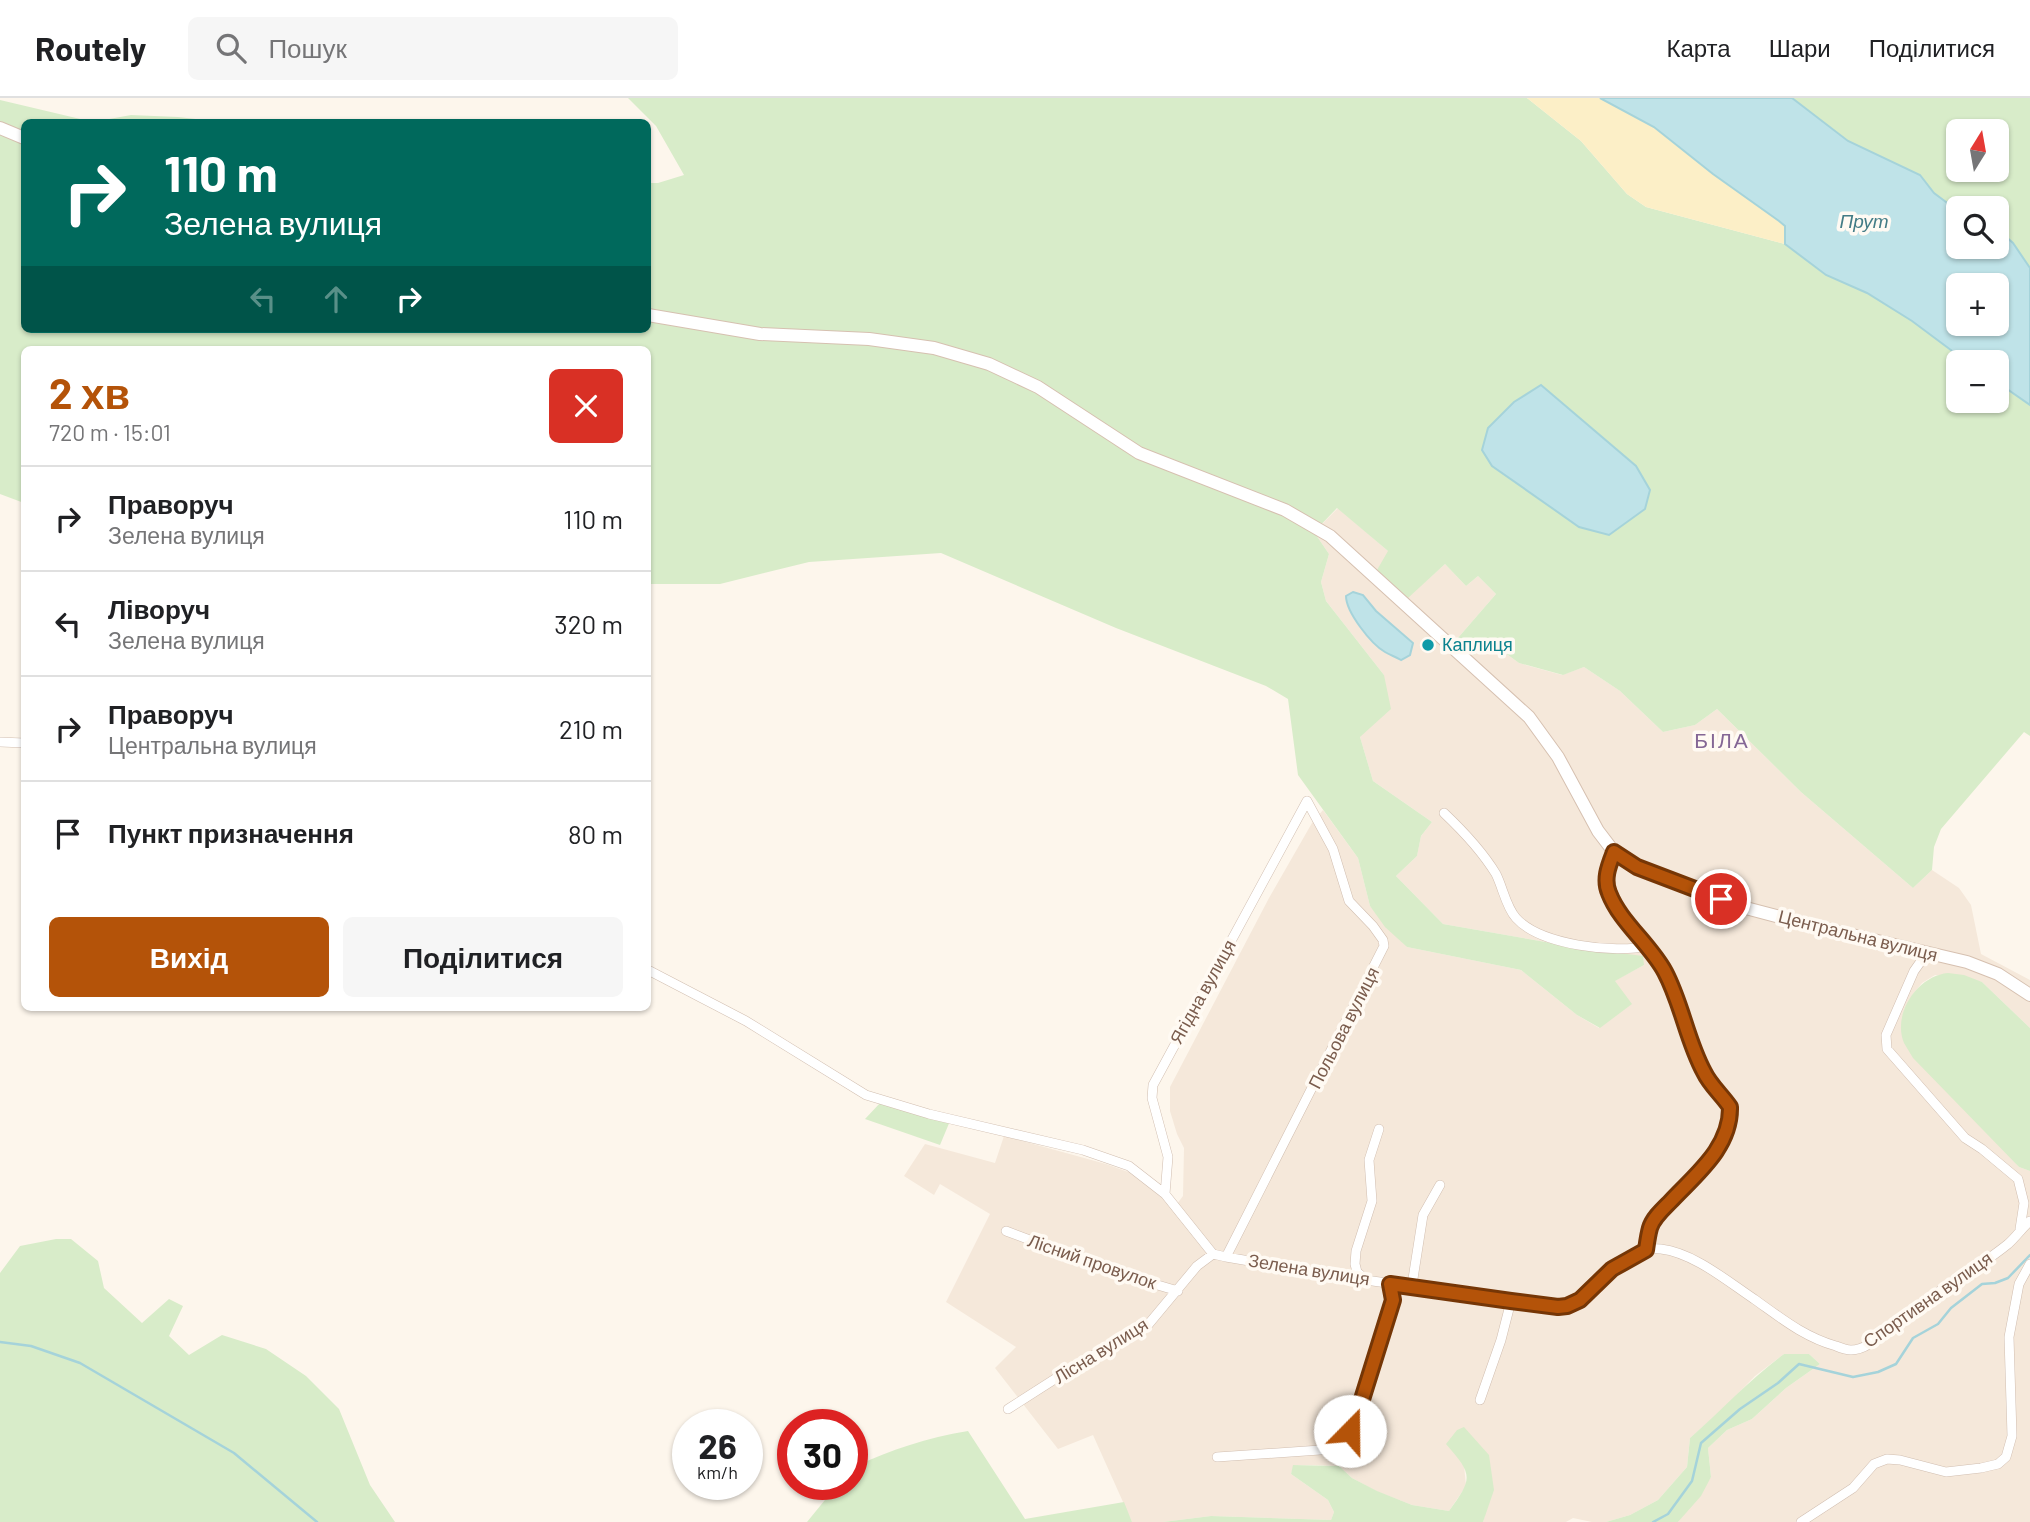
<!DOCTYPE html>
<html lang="uk">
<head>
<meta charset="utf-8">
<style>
	:root { --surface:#fff; --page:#f6f6f6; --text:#202124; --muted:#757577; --line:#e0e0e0; --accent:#b45309 }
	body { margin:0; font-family:Barlow,sans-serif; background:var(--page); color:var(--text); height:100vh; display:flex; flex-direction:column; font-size:26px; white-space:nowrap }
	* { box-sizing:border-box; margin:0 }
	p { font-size:23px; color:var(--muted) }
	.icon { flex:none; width:38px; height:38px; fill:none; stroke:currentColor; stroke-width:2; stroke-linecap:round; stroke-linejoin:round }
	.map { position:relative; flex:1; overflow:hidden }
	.side { position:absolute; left:21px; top:248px; width:630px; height:665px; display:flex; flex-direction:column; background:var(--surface); border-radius:10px; box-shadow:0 2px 5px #0004 }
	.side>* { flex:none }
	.banner { position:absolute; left:21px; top:21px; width:630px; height:214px; border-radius:10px; box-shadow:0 2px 5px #0004; background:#00695c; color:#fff; overflow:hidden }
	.needle { width:46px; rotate:11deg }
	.fabs { position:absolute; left:1946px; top:21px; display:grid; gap:14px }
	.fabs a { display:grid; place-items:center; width:63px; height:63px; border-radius:10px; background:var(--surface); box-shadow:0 2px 5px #0004; font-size:35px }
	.speed { position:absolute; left:672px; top:1311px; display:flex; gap:14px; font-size:35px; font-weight:700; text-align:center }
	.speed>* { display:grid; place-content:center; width:91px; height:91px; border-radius:50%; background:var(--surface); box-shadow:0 2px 5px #0004; line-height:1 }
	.speed small { font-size:18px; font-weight:400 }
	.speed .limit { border:10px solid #d22; background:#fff; color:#111 }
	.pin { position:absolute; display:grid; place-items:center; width:60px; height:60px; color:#fff; margin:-30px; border:4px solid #fff; border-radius:50%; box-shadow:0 2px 7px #0007 }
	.me { position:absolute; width:77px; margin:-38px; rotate:22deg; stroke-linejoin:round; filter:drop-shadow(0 0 5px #0008) }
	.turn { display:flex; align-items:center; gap:24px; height:147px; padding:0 28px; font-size:32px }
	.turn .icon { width:91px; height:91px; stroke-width:2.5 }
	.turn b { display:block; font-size:49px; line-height:60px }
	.lanes { display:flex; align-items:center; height:66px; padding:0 28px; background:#0003; justify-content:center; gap:35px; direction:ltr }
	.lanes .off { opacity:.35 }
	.round { display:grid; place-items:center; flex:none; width:74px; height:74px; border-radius:10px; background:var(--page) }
	.head { display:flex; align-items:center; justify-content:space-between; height:119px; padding:0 28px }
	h1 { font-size:42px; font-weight:700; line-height:52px; color:var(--accent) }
	.primary-button { display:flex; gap:14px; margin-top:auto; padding:14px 28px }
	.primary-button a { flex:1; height:80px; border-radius:10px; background:var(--accent); color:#fff; font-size:28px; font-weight:700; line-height:80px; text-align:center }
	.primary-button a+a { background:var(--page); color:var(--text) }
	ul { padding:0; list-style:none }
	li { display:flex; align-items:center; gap:21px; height:105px; padding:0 28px; border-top:2px solid var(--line) }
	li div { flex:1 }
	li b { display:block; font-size:26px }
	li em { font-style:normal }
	header { display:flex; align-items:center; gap:42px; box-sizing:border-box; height:98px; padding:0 35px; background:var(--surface); border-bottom:2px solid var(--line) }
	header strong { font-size:33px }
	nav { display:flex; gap:38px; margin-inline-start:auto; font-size:24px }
	.search { width:490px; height:63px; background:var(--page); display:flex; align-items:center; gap:18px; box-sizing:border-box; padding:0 24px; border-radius:10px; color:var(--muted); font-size:26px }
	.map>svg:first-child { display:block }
</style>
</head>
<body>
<header>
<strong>Routely</strong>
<div class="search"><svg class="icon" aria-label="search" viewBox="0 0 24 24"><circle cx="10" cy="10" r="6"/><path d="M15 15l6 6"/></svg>Пошук</div>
<nav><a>Карта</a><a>Шари</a><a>Поділитися</a></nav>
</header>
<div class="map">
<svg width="2030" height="1424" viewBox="0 0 2030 1424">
	<rect width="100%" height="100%" fill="#fdf6ec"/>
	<!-- residential -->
	<path fill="#f5e8da" d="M1338 410 1388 453 1408 499 1445 466 1466 488 1478 478 1496 496 1457 541 1490 544 1519 565 1562 577 1584 569 1620 593 1663 634 1695 627 1717 611 1801 694 1913 790 1932 772 1959 790 1971 807 1981 856 2030 882V930L1982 884 1935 877 1922 885 1913 896 1904 912 1902 930 2019 1069 2030 1073V1424H1678L1711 1379 1708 1350 1727 1332 1752 1321 1786 1290 1820 1266 1809 1256H1784L1755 1278 1722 1312 1690 1340 1687 1369 1658 1402 1630 1417 1606 1424H1592L1573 1420 1566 1424H1483L1485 1417 1464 1367 1466 1388 1449 1413 1412 1407 1376 1393 1352 1380 1339 1368 1313 1367H1294L1291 1376 1328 1402 1334 1414 1331 1422 1211 1418 1163 1424H1132L1093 1337 1058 1351 995 1270 1016 1249 946 1204 990 1116 940 1086 934 1097 904 1078 925 1046 995 1065 1004 1038 1106 1066 1131 1075 1177 1106 1183 1098 1184 1050 1177 1036 1170 1013V989L1269 800 1312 725 1323 712 1358 760 1370 808 1407 849 1521 872 1577 917 1599 930 1614 883 1644 867 1580 850 1443 826 1396 778 1417 758 1421 738 1432 724 1373 683 1360 639 1384 577 1326 503 1321 484 1329 456 1314 434Z"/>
	<!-- green -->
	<path fill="#d8ecc9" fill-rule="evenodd" d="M628 0H1527L1581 43 1627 96 1646 109 1785 146 1826 177 1867 195 1912 223 1967 264H1958V303H1997V284L2030 307V638L2024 634 1941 731 1934 749 1932 772 1913 790 1801 694 1717 611 1695 627 1663 634 1620 593 1584 569 1563 577 1519 565 1490 544 1474 557 1457 541 1496 496 1478 478 1466 488 1445 466 1408 500 1377 472 1388 453 1337 410 1314 434 1329 456 1321 484 1326 503 1384 577 1391 611 1360 639 1373 683 1432 724 1421 738 1417 758 1396 778 1443 826 1580 850 1643 858 1644 867 1615 883 1632 906 1600 930 1577 917 1521 872 1407 849 1385 829 1370 808 1358 760 1298 677 1288 601 1266 588 1116 530 941 455 809 464 720 486H648V252H24V405L0 396V2L93 24 131 17 178 19 222 24H24V231H648V85H658L684 77 656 28Z
		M1792 0H2030V170L2013 145 1997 131V110H1958V113L1934 95 1920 77 1848 43ZM1958 33H1997V72H1958Z
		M1948 875 1964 877 1982 884 2030 930V1073L2019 1069 1913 960C1910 955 1907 950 1904 945 1892 916 1917 878 1948 875Z
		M881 1004 950 1023 940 1047 865 1021Z
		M56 1141H71L98 1163 104 1190 142 1225 169 1201 183 1208 169 1238 189 1257 222 1237 266 1251 306 1278 339 1311 370 1387 395 1424H0V1175L20 1148Z
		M1784 1256H1809L1820 1266 1786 1290 1752 1321 1727 1332 1708 1350 1711 1379 1701 1398 1678 1424H1606L1630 1417 1658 1402 1687 1369 1690 1340C1722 1312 1750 1281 1784 1256Z
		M1464 1329 1489 1357 1494 1392 1483 1424H1163L1211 1418 1331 1422 1334 1414 1328 1402 1291 1376 1293 1367 1339 1368 1352 1380 1377 1393 1412 1407 1449 1413C1473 1380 1473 1377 1446 1346L1457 1332Z
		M968 1333 1025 1421 1124 1404 1132 1424H807L838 1386H852L854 1369C893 1351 926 1340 968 1333Z"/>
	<!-- sand -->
	<path fill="#fcefc7" d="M1527 0H1600L1654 29 1713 76 1779 123 1785 128V146L1646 109 1627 96 1581 43Z"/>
	<!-- water -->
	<path fill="#bfe3e8" stroke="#a5d3da" stroke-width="2" fill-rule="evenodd" d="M1600 0H1792L1848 43 1920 77 1934 95 1958 113V149H1997V131L2013 145 2030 170V307L1997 284V264H1967L1912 223 1867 195 1826 177 1785 146V128L1779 123 1713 76 1654 29ZM1958 187H1997V226H1958Z
		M1541 287 1636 368 1650 392 1645 411 1609 437 1579 429 1492 368 1482 352 1488 330 1514 304Z
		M1353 494 1363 497 1376 513 1413 545 1410 557 1401 562C1396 559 1390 557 1385 554 1371 546 1346 514 1346 498Z"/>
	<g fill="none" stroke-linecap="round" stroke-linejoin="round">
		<!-- stream -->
		<path stroke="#a5d3da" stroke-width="2.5" d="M0 1244 31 1248 80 1265 234 1355 317 1424
			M1653 1424 1668 1416 1692 1383 1701 1345 1740 1311 1778 1285 1799 1266 1853 1279 1878 1274 1896 1266 1913 1240 1938 1226 1951 1210 1982 1186 1995 1185 2008 1180 2030 1157"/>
		<!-- street casing -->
		<g stroke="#d1beb0" stroke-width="10">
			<path id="street" d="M0 644 24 645
				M1444 715C1463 733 1482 753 1496 776 1503 790 1506 809 1516 820 1540 847 1615 856 1648 848
				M1614 754C1609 767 1603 781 1609 795 1620 823 1647 843 1662 869 1682 902 1686 941 1704 974 1710 987 1722 997 1730 1009 1731 1050 1695 1076 1670 1104 1663 1111 1654 1120 1650 1130 1648 1137 1647 1145 1646 1152
				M1926 856 1914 873 1886 937 1887 951 1965 1040 1982 1051 2018 1081 2024 1105 2020 1131
				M648 872 746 923 866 997 929 1016 1083 1052 1129 1068 1165 1096 1213 1156 1226 1159 1337 1178 1558 1209C1599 1204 1616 1146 1661 1151 1694 1155 1727 1183 1754 1201 1781 1220 1804 1239 1836 1248 1841 1250 1846 1252 1851 1252 1867 1252 1879 1238 1891 1228 1928 1197 1971 1176 2008 1146 2016 1139 2022 1130 2030 1123
				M1165 1096 1168 1059 1152 1000 1153 987 1307 703
				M1006 1133 1120 1176 1178 1193
				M1226 1159 1384 848 1383 842 1373 828 1349 803 1333 751 1307 703
				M1365 1181 1357 1174 1355 1166 1356 1153 1372 1103 1369 1062 1379 1031
				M1412 1187 1423 1117 1440 1087
				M1480 1302 1501 1242 1511 1203
				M1008 1311 1083 1263 1147 1228 1197 1168 1213 1156
				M1217 1359 1320 1352 1334 1349 1350 1333 1359 1311 1393 1202 1390 1186
				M1801 1424 1853 1390 1874 1366 1887 1361 1900 1362 1946 1374 1981 1370 1998 1366 2006 1359 2012 1338 2009 1239 2019 1186 2030 1166"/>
		</g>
		<!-- secondary casing -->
		<g stroke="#d6c0b0" stroke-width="14">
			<path id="secondary" d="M0 30 24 40
				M648 217 760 236 869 241 934 250 989 266 1038 289 1139 355 1285 412 1330 438 1529 619 1558 659 1598 733 1614 754 1637 769 1742 809 1818 829 1967 864 1998 876 2030 897"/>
		</g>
		<!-- street -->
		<use href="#street" stroke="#fff" stroke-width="9"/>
		<!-- secondary -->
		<use href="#secondary" stroke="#fff" stroke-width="12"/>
	</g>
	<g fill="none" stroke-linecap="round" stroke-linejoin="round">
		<!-- route casing -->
		<g stroke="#753606" stroke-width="18">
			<path id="route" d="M1350 1333 1359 1311 1393 1202 1390 1186 1511 1203 1558 1209 1567 1208 1580 1202 1612 1171 1646 1152C1647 1145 1648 1137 1650 1130 1653 1120 1663 1111 1670 1104 1695 1077 1731 1050 1730 1009 1722 997 1710 987 1704 974 1687 943 1682 906 1665 874 1650 846 1620 824 1609 795 1603 781 1609 767 1614 754L1637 769 1721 801"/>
		</g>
		<!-- route -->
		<use href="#route" stroke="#b45309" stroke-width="12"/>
	</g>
	<!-- markers -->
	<circle fill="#0f9aa8" stroke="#fffaf3" stroke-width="2.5" cx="1428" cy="547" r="7"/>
	<g text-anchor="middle" stroke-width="7" stroke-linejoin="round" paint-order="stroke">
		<!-- culture labels -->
		<g font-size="18" fill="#0d838f" stroke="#fffaf3" text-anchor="start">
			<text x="1442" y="553">Каплиця</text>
		</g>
		<!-- street labels -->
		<g font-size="18" fill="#7a5c4d" stroke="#fffaf3">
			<text transform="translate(1858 838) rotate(14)" y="6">Центральна вулиця</text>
			<text transform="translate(1203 894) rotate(-61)" y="6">Ягідна вулиця</text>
			<text transform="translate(1344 930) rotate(-63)" y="6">Польова вулиця</text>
			<text transform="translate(1092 1164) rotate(19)" y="6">Лісний провулок</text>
			<text transform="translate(1309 1172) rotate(9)" y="6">Зелена вулиця</text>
			<text transform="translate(1928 1202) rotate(-35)" y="6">Спортивна вулиця</text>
			<text transform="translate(1101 1253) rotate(-32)" y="6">Лісна вулиця</text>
		</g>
		<!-- water labels -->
		<g font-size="19" font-style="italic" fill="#437c86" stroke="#fffaf3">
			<text x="1864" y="130">Прут</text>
		</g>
		<!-- quarter labels -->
		<g font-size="21" letter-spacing="2" fill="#846695" stroke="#fffaf3">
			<text x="1722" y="650">БІЛА</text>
		</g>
	</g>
</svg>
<div class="fabs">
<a><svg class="needle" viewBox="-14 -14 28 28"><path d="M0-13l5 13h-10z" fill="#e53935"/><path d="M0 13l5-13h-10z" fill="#757577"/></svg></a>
<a><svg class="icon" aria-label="search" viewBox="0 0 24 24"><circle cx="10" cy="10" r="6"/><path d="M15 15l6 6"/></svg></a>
<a>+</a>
<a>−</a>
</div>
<div class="speed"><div>26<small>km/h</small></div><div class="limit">30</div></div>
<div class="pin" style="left:1721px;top:801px;background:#d93025"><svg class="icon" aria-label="arrive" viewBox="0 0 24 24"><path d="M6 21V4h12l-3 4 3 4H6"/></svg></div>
<svg class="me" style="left:1350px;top:1333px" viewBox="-20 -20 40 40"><circle r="19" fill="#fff"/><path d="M0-13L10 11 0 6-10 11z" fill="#b45309"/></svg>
<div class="banner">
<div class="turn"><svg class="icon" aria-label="right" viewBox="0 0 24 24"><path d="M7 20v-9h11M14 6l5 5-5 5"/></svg><div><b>110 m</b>Зелена вулиця</div></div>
<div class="lanes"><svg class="icon off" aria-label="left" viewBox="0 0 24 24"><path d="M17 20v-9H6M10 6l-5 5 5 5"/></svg><svg class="icon off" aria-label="ahead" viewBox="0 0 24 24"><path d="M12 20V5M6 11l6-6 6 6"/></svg><svg class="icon" aria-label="right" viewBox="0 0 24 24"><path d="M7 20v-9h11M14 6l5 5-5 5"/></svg></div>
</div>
<section class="side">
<div class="head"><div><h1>2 хв</h1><p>720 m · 15:01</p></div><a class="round" style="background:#d93025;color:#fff"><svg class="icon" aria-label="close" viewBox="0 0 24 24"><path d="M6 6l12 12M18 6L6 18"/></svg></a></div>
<ul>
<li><svg class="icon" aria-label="right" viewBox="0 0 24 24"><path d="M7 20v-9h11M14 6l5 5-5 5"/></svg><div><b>Праворуч</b><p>Зелена вулиця</p></div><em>110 m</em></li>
<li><svg class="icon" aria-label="left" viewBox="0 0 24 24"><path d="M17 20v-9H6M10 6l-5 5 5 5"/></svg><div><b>Ліворуч</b><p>Зелена вулиця</p></div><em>320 m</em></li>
<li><svg class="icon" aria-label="right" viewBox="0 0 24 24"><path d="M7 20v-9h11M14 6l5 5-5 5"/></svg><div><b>Праворуч</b><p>Центральна вулиця</p></div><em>210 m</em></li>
<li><svg class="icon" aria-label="arrive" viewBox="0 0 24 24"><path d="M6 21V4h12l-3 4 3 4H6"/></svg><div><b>Пункт призначення</b></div><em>80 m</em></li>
</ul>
<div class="primary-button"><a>Вихід</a><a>Поділитися</a></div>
</section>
</div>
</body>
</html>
